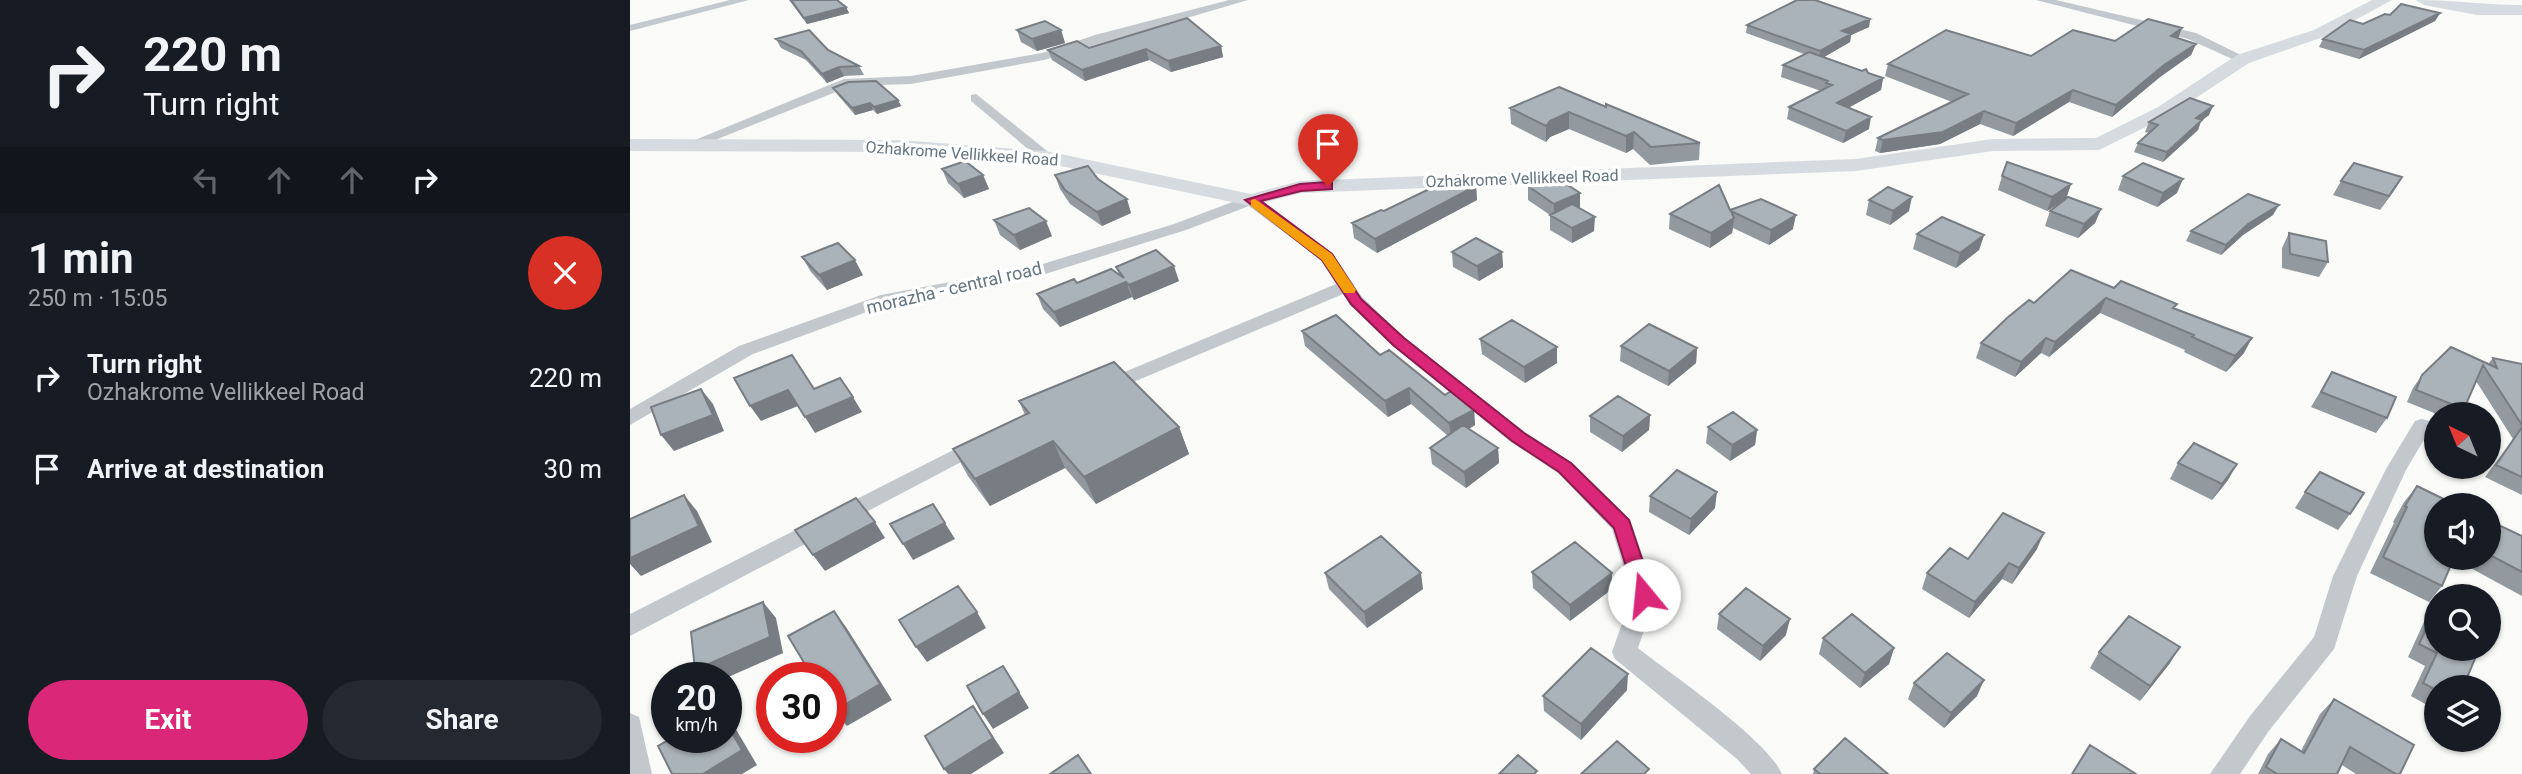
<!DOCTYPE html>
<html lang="en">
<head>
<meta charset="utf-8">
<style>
	:root { --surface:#171b24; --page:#242831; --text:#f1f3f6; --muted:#9ea1a6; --accent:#db2777 }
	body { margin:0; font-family:Roboto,sans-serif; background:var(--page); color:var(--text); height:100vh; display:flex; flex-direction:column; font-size:26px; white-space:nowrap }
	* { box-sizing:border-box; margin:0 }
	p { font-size:23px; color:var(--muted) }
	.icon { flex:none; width:38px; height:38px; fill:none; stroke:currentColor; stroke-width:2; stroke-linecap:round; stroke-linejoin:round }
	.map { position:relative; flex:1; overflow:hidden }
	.details { display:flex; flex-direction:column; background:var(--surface); width:630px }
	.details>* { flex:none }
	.guide { background:#171b24; color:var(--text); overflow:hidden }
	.needle { width:46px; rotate:317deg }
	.controls { position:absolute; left:1794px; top:402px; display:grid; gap:14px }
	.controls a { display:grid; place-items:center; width:77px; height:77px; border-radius:50%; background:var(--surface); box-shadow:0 2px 5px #0004; font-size:35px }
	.speed { position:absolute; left:21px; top:662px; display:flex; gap:14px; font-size:35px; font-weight:700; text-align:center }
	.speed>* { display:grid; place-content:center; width:91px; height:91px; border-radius:50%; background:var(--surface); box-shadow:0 2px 5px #0004; line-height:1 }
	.speed small { font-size:18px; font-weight:400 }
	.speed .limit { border:10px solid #d22; background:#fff; color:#111 }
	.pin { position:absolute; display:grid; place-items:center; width:60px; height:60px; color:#fff; margin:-72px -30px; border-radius:50% 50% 50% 0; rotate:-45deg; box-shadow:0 0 7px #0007 }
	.pin .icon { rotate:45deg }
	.me { position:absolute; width:77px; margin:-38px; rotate:343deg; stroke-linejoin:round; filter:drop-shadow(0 0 5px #0008) }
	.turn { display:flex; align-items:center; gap:24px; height:147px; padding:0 28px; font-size:32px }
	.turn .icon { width:91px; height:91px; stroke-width:2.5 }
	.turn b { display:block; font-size:49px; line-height:60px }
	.lanes { display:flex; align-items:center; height:66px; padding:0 28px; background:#0003; justify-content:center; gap:35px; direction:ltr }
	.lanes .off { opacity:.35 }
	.round { display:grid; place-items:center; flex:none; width:74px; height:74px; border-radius:37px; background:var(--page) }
	.head { display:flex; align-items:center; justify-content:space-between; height:119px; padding:0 28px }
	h1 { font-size:42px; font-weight:700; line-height:52px }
	.action { display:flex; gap:14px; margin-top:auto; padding:14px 28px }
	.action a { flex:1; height:80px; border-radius:42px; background:var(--accent); color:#fff; font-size:28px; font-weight:700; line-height:80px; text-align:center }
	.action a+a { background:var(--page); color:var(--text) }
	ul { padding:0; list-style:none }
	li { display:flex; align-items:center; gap:21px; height:91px; padding:0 28px }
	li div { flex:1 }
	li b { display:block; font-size:26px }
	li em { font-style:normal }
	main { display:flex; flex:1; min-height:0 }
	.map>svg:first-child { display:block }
</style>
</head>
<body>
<main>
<section class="details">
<div class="guide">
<div class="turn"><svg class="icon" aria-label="right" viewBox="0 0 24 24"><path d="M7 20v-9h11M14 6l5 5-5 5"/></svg><div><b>220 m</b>Turn right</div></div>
<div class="lanes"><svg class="icon off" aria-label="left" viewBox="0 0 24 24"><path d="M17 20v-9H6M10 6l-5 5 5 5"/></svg><svg class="icon off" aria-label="ahead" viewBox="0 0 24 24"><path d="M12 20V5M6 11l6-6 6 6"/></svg><svg class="icon off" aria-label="ahead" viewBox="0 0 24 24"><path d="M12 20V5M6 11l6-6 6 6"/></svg><svg class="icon" aria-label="right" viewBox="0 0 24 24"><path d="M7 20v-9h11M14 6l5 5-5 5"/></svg></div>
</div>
<div class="head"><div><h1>1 min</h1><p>250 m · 15:05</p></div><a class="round" style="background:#d93025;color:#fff"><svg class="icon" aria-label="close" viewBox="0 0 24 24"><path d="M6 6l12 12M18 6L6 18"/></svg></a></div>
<ul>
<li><svg class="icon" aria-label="right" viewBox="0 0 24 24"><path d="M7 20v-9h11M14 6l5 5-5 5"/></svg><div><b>Turn right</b><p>Ozhakrome Vellikkeel Road</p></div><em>220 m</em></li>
<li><svg class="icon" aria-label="arrive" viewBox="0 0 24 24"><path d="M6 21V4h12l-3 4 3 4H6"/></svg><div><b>Arrive at destination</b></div><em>30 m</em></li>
</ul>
<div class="action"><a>Exit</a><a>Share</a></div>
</section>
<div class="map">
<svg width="1892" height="774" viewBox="0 0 1892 774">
	<rect width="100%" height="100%" fill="#fafaf8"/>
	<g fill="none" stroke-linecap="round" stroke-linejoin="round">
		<!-- street -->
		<path fill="#c3c8cc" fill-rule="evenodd" d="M100 0H119L0 31V25Z
			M599 0H618L414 60 281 84 221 86 65 148 60 149 53 145 214 79 281 76 412 53 465 35Z
			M1406 0H1426L1566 33 1619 59 1609 62 1558 39Z
			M346 94 421 154 423 157 421 160H411L341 101V95Z
			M621 195 703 254 732 297 775 338 895 432 942 463 1000 519 1026 595 1008 648C1043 676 1136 738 1152 774H1121L1107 759 985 659 982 652 1002 595 982 529 928 473 881 442 763 346 720 305 713 294 482 391H468L465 387 468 383 706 284 691 260 619 206 556 230 415 274 261 303 123 354 0 425V409L109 346 251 295 406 266 544 224Z
			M1792 419 1799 421 1802 426 1776 470 1727 576 1704 649 1638 732 1610 774H1580L1620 716 1684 637 1703 576 1756 469 1785 421Z
			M349 437 356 439 359 444 356 449 0 636V614Z
			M0 713 9 717 22 774H0Z"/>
		<!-- secondary -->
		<path fill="#d6dbdf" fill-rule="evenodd" d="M1742 0H1762L1696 36 1619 63 1540 115 1469 150 1363 151 1226 171 671 193 621 206 416 163 270 152 0 151V139L270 140 416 151 621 194 670 181 1226 159 1363 139 1466 138 1528 107 1607 55 1684 30Z
			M1786 0C1822 0 1856 5 1892 5V15H1847L1794 5Z"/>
	</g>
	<!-- wall -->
	<path fill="#929a9f" d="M159 0H207L216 7 219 13 177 24Z
		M1810 13 1805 21 1729 59 1689 47 1693 39 1760 15Z
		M1240 19 1239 27 1221 35 1220 42 1194 57 1253 78 1251 90 1218 108 1239 129 1213 143 1157 119 1159 107 1191 91 1151 77 1153 65 1174 54 1116 33 1117 25Z
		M387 30H431L435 43 407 51 391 42Z
		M1548 38 1566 44 1561 55 1530 77 1482 117 1439 102 1383 136 1350 124 1310 144 1250 153 1245 151 1248 138 1322 102 1255 76 1258 64 1401 56 1485 41Z
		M146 39 229 66 234 75 214 76 197 83 176 60 151 48Z
		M591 46 593 57 541 72 519 60 455 81 422 60 418 50 459 48Z
		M203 88 268 100 271 106 247 114 243 110 225 115 207 94Z
		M976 107 1070 143 1069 160 1020 165 1003 149 996 153 939 129 920 137 916 142 881 124 880 108Z
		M1579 115 1571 121 1568 130 1533 162 1504 152 1508 143 1519 133 1515 132 1519 122Z
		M312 169 353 175 359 189 334 198 318 183Z
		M425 175 468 179 501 213 472 226 440 204 430 189Z
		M1372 176 1441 184 1436 198 1471 209 1465 223 1448 238 1415 226 1420 211 1432 201 1417 211 1368 190Z
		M1493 176 1547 193 1527 207 1488 190Z
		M1772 178 1750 210 1703 195 1711 181Z
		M846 186 847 200 747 253 724 238 722 223 754 211Z
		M898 186 950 207 949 208 964 231 942 243 920 230V215L898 200Z
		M1239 200 1279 211 1260 225 1236 215Z
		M1100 210 1163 229 1139 245 1103 228 1102 233 1080 248 1039 229 1040 214Z
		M1643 215 1613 235 1591 255 1556 241 1561 231Z
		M364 220 422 236 390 250 370 235Z
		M1659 233 1698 262 1689 277 1652 268V248Z
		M1287 234 1354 235 1349 250 1326 268 1283 249Z
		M822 252H872L873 267 849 281 823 267Z
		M172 257 233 275 197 290 181 272Z
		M486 267 549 281 504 300 502 297 430 327 413 309 407 294 447 283 489 274Z
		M1484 288 1545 308 1614 353 1596 372 1554 352 1555 350 1470 313 1419 357 1411 353 1385 377 1346 358 1351 343 1404 303Z
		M672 331 750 355 815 395 844 410 845 425 839 429 868 448 869 463 836 488 802 464 800 448 818 436 781 404 758 417 675 346Z
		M850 339 927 363 895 383 852 354Z
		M991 346 1067 348 1066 363 1038 386 990 361Z
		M1863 358 1892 364V495L1855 477 1883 439 1846 381 1834 409 1829 415H1809L1777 402 1783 388 1792 375 1858 364Z
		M1702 372 1757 418 1746 433 1681 407Z
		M389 401 549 427 559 454 466 504 435 468 360 506 338 476 323 449 395 415Z
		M1020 415 1019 430 992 452 960 432V416Z
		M1078 427 1127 430 1125 445 1100 461 1076 443Z
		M1548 463 1598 480 1582 500 1540 479Z
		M1787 486 1806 558H1858V520L1892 536V596L1824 559 1812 586 1799 602 1740 573 1764 523 1763 522 1774 502Z
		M1675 492 1720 514 1708 530 1665 508Z
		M1020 496 1085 508 1059 535 1019 512Z
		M1407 549 1382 584 1372 579 1339 618 1292 589 1297 573 1338 559Z
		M902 572 982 589 940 621 903 588Z
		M695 573 793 589 737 628 699 589Z
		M1806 609 1836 680 1806 688V710L1781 696 1795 666 1778 657 1794 622Z
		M1089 614 1156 635 1130 661 1087 629Z
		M1193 638 1264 648 1259 664 1230 688 1189 654Z
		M1469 652 1540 663 1510 701 1460 668Z
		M1284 683 1347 696 1314 728 1278 699Z
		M997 690 951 740 914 711 913 696Z
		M1704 699 1770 774H1726L1712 765 1707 774H1628L1638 754 1651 739 1671 751 1690 714Z
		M1184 769 1258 774H1183Z"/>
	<!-- shaded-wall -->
	<path fill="#777d82" d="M216 7 219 13 177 24 174 18Z
		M1810 13 1805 21 1729 59 1734 50Z
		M1240 19 1239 27 1221 35 1220 42 1189 60 1190 51 1212 31Z
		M1552 28 1548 39 1541 36Z
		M431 30 435 43 407 51 402 39Z
		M1566 44 1561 55 1530 77 1482 117 1486 105 1534 65Z
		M591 46 593 57 541 72 538 61Z
		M516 49 519 60 455 81 452 70Z
		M209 67 214 76 197 83 192 74Z
		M1253 78 1251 90 1205 115 1207 103Z
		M1443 90 1439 102 1383 136 1386 123Z
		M268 100 271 106 247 114 244 107Z
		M240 103 243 110 225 115 222 108Z
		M1583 106 1579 115 1571 121 1568 130 1533 162 1537 152 1566 118Z
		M1354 111 1350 124 1310 144 1250 153 1253 140Z
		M939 112V129L920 137 916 142V126L920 121Z
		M1241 117 1239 129 1213 143 1216 131Z
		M1004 132 1003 149 996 153V136Z
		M353 175 359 189 334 198 328 184Z
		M1772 177 1763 192 1750 210 1759 196Z
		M1553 179 1547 193 1527 207 1533 193Z
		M1441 184 1436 199 1417 211 1422 197Z
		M846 186 847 200 747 253 745 239Z
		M950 193V207L924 218V204Z
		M1282 197 1279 211 1260 225 1263 211Z
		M497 199 501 213 472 226 467 212Z
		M1649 205 1643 215 1613 235 1591 255 1596 245 1618 224Z
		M1471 209 1465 223 1448 238 1454 224Z
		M1166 215 1163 229 1139 245 1141 230Z
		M965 217 964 231 942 243V228Z
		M1104 218 1102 233 1080 248 1081 233Z
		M416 221 422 236 390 250 384 235Z
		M1354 235 1349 250 1326 268 1330 253Z
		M872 252 873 267 849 281 847 266Z
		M225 260 233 275 197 290 189 275Z
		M544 266 549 281 504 300 499 285Z
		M496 282 502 297 430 327 424 312Z
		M1476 298 1470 313 1419 357 1425 342Z
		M1416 338 1411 353 1385 377 1391 362Z
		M1622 338 1614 353 1596 372 1605 356Z
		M927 347V363L895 383 894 367Z
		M1067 348 1066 363 1038 386 1039 371Z
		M779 388 781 404 758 417 755 401Z
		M71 389 83 404 94 431 44 451 31 435Z
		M158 390 168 406 131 421 120 406Z
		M223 397 232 412 185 433 175 417Z
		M844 410 845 425 821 439 819 423Z
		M1020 415 1019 430 992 452 993 436Z
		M549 427 559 454 466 504 454 477Z
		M1127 430 1125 445 1100 461 1102 445Z
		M423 441 435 468 360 506 345 479Z
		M868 448 869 463 836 488 834 472Z
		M1607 464 1598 480 1582 500 1592 484Z
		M1087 492 1085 508 1059 535 1061 519Z
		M54 495 67 511 82 542 11 576 0 564V558Z
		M245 522 255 538 195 571 183 555Z
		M315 523 325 539 283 560 273 544Z
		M1414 533 1407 549 1382 584 1389 568Z
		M1379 563 1372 579 1339 618 1345 602Z
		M791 573 793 589 737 628 734 612Z
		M982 573V589L940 621V605Z
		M133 602 146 618 153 653 96 678 72 677 65 670Z
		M204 611 216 627 262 700 217 726 204 711Z
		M347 612 356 628 297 662 286 647Z
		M1160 619 1156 635 1130 661 1133 646Z
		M1550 647 1540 663 1510 701 1520 686Z
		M1264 648 1259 664 1230 688 1235 673Z
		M180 664 191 677H186L176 666Z
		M373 666 399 708 363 729 353 714Z
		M998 674 997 690 951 740V724Z
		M1354 680 1347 696 1314 728 1321 713Z
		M343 706 374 753 341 774H318L314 769Z
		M96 718 104 726 127 765 112 774H73L96 723Z"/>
	<!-- building -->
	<path fill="#aab3b9" stroke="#777d82" stroke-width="2" d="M161 0H207L216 7 174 18Z
		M1167 0H1185L1240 19 1212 31 1221 34 1190 51 1117 25Z
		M1771 4 1810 13 1734 50 1693 39 1720 20 1733 24 1755 14 1760 15Z
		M557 18 591 46 538 61 516 49 452 70 418 50 447 41 459 48Z
		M1518 19 1552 28 1541 36 1566 44 1534 65 1486 105 1443 90 1386 123 1354 111 1313 132 1253 140 1248 138 1338 94 1258 64 1316 30 1401 56 1443 30 1485 41Z
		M415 21 431 30 402 39 387 30Z
		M179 30 198 50 229 66 209 67 192 74 171 51 146 39Z
		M1179 52 1232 71 1236 69 1238 73 1253 78 1207 103 1241 117 1216 131 1159 107 1202 85 1196 83 1198 81 1153 65Z
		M246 81 268 100 244 107 240 103 222 108 203 88 218 82Z
		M929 87 976 107V104L1070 143 1021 147 1004 132 996 136 939 112 920 121 916 126 880 108Z
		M1560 98 1583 106 1566 118 1572 120 1537 152 1508 143 1528 125 1519 122Z
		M335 161 353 175 328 184 312 169Z
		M1377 162 1441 184 1422 197 1372 176Z
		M1513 163 1553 179 1533 193 1493 176Z
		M1724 163 1772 177 1759 196 1711 181Z
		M458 166 468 179 497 199 467 212 435 190 425 175Z
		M828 175H840L846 186 745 239 722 223 751 210 754 211Z
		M924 176 950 193 924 204 898 186Z
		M1089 185 1100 210 1131 199 1166 215 1141 230 1101 211 1104 218 1081 233 1040 214Z
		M1258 187 1282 197 1263 211 1239 200Z
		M1618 194 1649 205 1618 224 1596 245 1561 231Z
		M1438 197 1471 209 1454 224 1420 211Z
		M942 204 965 217 942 228 920 215Z
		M399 208 416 221 384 235 364 220Z
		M1312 217 1354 235 1330 253 1287 234Z
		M1659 233 1696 241 1698 262 1660 254Z
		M846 238 872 252 847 266 822 252Z
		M208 243 225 260 189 275 172 257Z
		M526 250 544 266 499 285 496 282 424 312 407 294 444 279 447 283 481 269 494 278 486 267Z
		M1441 270 1484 288 1491 281 1547 304 1543 308 1622 338 1605 356 1562 337 1564 335 1476 298 1425 342 1416 338 1391 362 1351 343 1377 318 1399 300 1404 303Z
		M706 315 750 355 759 350 815 395 821 391 844 410 819 423 779 388 755 401 672 331Z
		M882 320 927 347 894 367 850 339Z
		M1019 324 1067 348 1039 371 991 346Z
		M1821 347 1867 368 1863 358 1892 364V425L1853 365 1834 409 1786 390 1792 375Z
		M162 355 184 389 210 378 223 397 175 417 158 390 120 406 104 378Z
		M484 362 549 427 454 477 423 441 345 479 323 449 399 413 389 401Z
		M1702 372 1766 397 1757 418 1691 392Z
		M71 389 83 415 31 435 21 407Z
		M988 396 1020 415 993 436 960 416Z
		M1103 412 1127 430 1102 445 1078 427Z
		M833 425 868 448 834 472 800 448Z
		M1892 427V477L1866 465Z
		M1564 443 1607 464 1592 484 1548 463Z
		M1047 470 1087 492 1061 519 1020 496Z
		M1690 472 1734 493 1720 514 1675 492Z
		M1787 486 1828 506H1806V558H1824L1812 586 1753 557 1777 507 1775 506Z
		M54 495 69 526 0 558V519Z
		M226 498 245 522 183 555 165 530Z
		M303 504 315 523 273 544 260 524Z
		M1373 513 1414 533 1389 568 1379 563 1345 602 1297 573 1320 548 1338 559Z
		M1858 520 1892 536V572L1858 554Z
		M751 536 791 573 734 612 695 573Z
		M945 542 982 573 940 605 902 572Z
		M328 586 347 612 286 647 269 620Z
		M1116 588 1160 619 1133 646 1089 614Z
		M133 602 140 637 65 670 61 632Z
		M1806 609V649H1849L1836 680 1845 685 1844 688H1806V690L1793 683 1807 653 1789 644Z
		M204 611 250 684 204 711 201 705V677H187L180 664 176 666 158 636Z
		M1222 614 1264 648 1235 673 1193 638Z
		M1499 616 1550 647 1520 686 1469 652Z
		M961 648 998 674 951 724 913 696Z
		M1317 653 1354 680 1321 713 1284 683Z
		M373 666 389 692 353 714 337 686Z
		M1704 699 1784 745 1770 774H1766L1720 747 1707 774H1647L1636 767 1651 739 1674 753Z
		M343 706 363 738 314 769 295 736Z
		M96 723 112 750 73 774H42L28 746 44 737H96Z
		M1215 738 1258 774H1190L1184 769Z
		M987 741 1019 769 1014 774H951Z
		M1460 745 1506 774H1442Z
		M448 755 461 774H420Z
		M888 755 907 771 904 774H869Z"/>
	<!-- route -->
	<path fill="#db2777" stroke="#8e194d" stroke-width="2" d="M698 182 702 183V189L671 191 631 201 702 254 731 299 774 338 894 433 941 463 999 520 1024 595 1021 601 1014 603 1007 601 1005 595 984 528 929 472 882 441 763 345 721 304 692 260 615 200 670 184Z"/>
	<!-- slow -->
	<path fill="#f59e0b" d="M625 199 702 254 726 290 724 293H714L692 260 621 206V200Z"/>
	<g text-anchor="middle" stroke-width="7" stroke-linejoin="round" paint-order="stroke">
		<!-- far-street labels -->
		<g font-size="16" fill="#657683" stroke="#fff">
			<text transform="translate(332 153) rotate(4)" y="6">Ozhakrome Vellikkeel Road</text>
			<text transform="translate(892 178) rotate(-2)" y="6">Ozhakrome Vellikkeel Road</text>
		</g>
		<!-- street labels -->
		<g font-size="18" fill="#657683" stroke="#fff">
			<text transform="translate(324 288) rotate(-13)" y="6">morazha - central road</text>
		</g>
	</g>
</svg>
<div class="controls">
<a><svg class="needle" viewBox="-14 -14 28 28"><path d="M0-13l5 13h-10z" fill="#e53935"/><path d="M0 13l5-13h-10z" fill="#9ea1a6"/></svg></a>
<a><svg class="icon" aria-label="sound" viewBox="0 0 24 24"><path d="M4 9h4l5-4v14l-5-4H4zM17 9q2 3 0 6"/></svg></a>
<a><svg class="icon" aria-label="search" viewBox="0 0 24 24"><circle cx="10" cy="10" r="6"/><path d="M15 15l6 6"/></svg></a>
<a><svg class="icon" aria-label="layers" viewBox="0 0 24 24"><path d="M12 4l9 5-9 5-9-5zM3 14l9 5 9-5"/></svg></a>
</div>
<div class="speed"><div>20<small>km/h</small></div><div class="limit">30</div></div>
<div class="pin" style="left:698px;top:186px;background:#d93025"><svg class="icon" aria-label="arrive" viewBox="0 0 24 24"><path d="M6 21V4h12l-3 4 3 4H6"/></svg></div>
<svg class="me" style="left:1014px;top:595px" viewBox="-20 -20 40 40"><circle r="19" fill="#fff"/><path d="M0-13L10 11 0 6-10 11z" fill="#db2777"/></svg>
</div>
</main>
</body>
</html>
